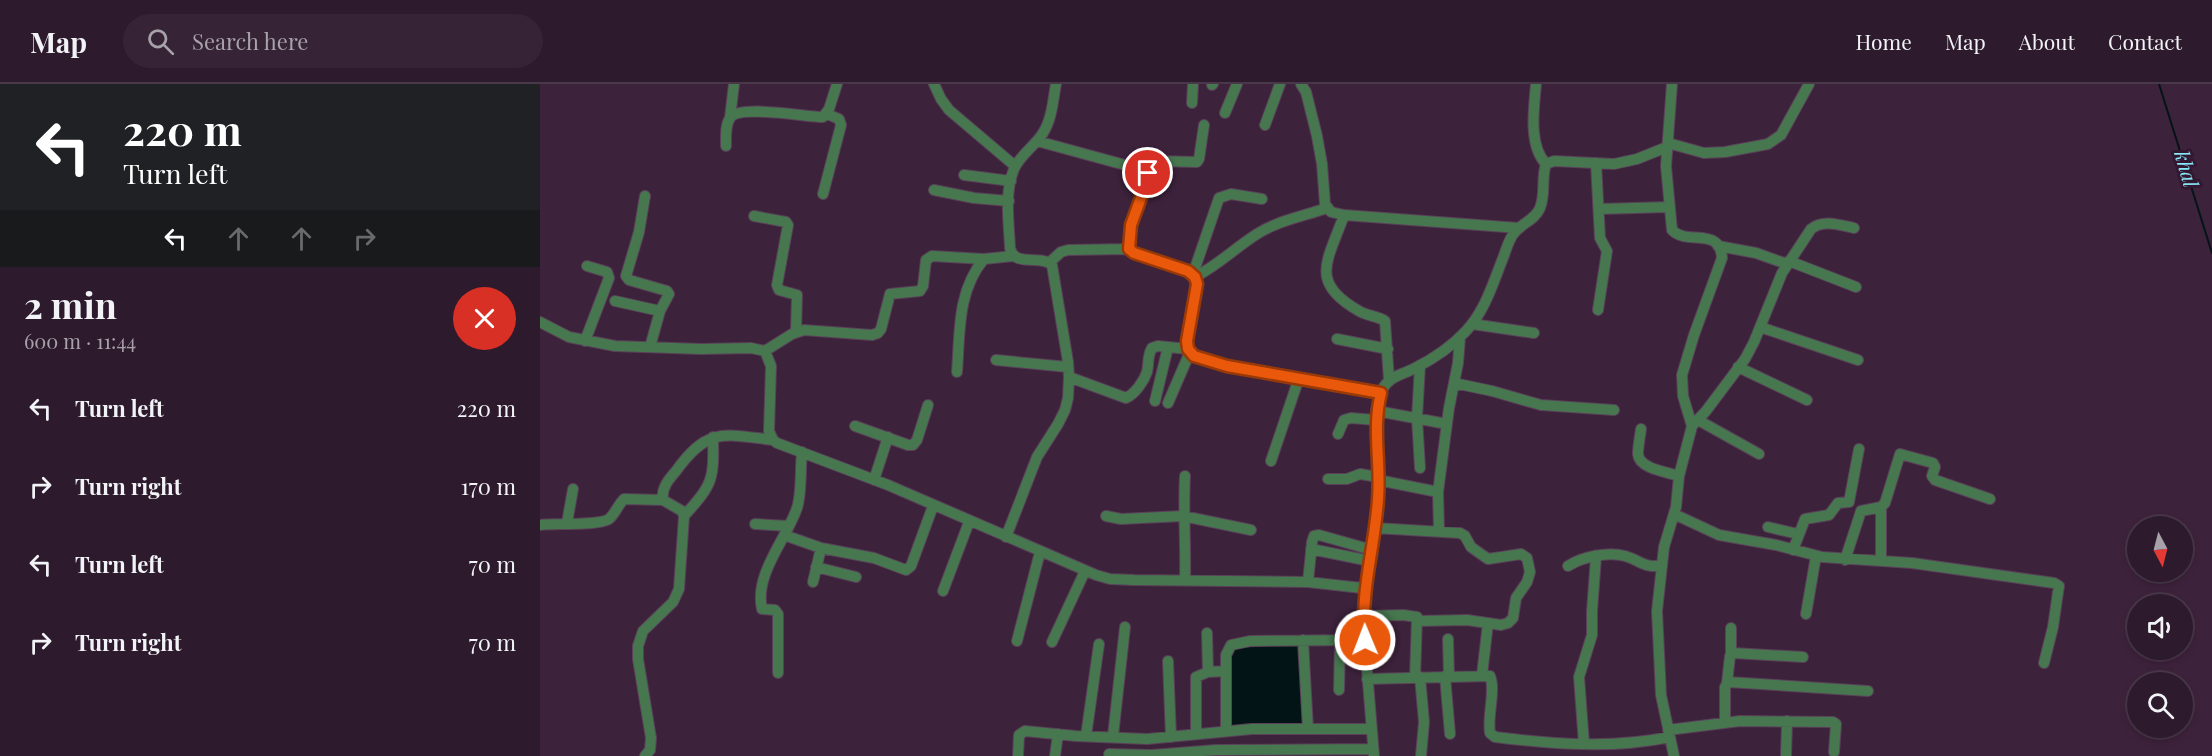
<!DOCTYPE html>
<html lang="en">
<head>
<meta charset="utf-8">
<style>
	:root { --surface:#2e1a2d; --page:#362335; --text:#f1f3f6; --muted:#a7a1aa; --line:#493849 }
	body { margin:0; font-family:"Playfair Display",serif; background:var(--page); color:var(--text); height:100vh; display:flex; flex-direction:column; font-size:22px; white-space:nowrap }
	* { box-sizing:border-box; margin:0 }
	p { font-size:20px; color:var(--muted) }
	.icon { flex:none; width:33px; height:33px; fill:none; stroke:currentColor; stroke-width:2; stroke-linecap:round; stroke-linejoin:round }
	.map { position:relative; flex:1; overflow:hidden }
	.panel { display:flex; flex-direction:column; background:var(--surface); width:540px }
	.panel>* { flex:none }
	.banner { background:#202124; color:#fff; overflow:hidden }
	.needle { width:39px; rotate:173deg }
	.tools { position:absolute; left:1587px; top:432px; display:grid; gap:12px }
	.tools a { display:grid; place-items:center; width:66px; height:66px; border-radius:50%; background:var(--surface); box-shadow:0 3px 9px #0003,0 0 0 2px var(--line); font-size:30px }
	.pin { position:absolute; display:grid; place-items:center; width:51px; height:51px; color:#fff; margin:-26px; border:3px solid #fff; border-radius:50%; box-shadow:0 2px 6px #0007 }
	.me { position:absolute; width:66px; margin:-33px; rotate:359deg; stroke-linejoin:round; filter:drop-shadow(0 0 4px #0008) }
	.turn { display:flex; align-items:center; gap:21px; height:126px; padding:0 24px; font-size:27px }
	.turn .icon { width:78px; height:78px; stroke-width:2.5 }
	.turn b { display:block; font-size:42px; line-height:51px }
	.lanes { display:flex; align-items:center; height:57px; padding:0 24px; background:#0003; justify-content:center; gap:30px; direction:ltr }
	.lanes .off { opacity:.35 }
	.round { display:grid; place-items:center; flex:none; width:63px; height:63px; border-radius:32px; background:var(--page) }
	.head { display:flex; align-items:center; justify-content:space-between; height:102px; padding:0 24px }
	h1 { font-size:36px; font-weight:700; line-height:45px }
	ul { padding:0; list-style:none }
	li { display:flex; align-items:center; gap:18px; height:78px; padding:0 24px }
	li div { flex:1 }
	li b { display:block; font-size:22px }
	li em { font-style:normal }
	header { display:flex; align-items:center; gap:36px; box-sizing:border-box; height:84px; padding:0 30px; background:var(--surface); border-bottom:2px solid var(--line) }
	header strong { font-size:28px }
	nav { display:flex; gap:33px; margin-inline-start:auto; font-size:21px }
	.search { width:420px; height:54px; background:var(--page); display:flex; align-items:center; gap:15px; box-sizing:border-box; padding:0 21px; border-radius:33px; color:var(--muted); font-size:22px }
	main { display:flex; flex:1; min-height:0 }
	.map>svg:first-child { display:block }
</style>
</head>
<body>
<header>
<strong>Map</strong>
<div class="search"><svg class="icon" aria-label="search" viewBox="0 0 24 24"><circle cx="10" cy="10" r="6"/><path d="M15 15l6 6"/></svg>Search here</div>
<nav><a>Home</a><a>Map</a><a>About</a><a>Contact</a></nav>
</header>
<main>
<section class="panel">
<div class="banner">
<div class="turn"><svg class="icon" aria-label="left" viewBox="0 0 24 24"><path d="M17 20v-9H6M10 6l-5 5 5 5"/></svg><div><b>220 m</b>Turn left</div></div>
<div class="lanes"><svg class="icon" aria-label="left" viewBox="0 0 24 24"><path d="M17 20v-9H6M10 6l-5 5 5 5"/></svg><svg class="icon off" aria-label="ahead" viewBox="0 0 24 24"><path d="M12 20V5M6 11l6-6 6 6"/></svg><svg class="icon off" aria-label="ahead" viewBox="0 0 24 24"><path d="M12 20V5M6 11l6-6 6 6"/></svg><svg class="icon off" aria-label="right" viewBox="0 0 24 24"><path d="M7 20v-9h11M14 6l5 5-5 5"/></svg></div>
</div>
<div class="head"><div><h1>2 min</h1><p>600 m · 11:44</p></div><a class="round" style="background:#d93025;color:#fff"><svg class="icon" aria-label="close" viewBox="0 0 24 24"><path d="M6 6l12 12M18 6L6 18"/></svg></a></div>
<ul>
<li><svg class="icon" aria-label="left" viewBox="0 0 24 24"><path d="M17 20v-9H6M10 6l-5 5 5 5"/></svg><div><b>Turn left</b></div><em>220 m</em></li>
<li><svg class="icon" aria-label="right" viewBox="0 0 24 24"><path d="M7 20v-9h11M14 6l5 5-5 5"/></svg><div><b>Turn right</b></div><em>170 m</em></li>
<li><svg class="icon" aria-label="left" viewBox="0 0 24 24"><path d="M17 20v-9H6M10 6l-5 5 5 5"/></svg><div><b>Turn left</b></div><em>70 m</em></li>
<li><svg class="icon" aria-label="right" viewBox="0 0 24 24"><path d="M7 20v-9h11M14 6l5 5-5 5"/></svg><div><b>Turn right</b></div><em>70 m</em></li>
</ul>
</section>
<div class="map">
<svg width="1672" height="672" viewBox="0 0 1672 672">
	<rect width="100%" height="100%" fill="#3d223c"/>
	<!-- water -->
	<path fill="#031417" d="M761 560 766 640 690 645 685 565Z"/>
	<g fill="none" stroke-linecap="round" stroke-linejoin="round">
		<!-- stream -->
		<path stroke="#031417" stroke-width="2" d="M1619 0 1672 169"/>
		<!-- minor casing -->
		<g stroke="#5a4059" stroke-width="12">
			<path id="minor" d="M394 0 401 15 409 26 475 82
				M761 0 766 8 777 52 782 80 785 120 791 128 804 131 979 144
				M996 0C994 24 988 61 1006 80
				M1132 0 1126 82 1132 146C1147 162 1180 142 1182 174L1154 251 1142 291 1143 312 1152 342 1139 392 1136 423 1124 463 1117 527 1121 611 1134 672
				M672 1 673 0
				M652 19 653 0
				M685 29 697 0
				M190 34 194 0
				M725 41 740 0
				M497 57 607 87 609 92 591 141 589 165 594 169 648 187 655 193 657 200 647 257 648 265 654 272 687 282 841 309
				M1128 59 1164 69 1185 68 1228 60 1241 51 1269 0
				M186 62C186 54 185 41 190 34 199 20 265 33 283 33L289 25 297 0
				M1056 79 1060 154 1067 167 1058 226
				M600 85 615 77 657 78 659 75 664 41
				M424 91 471 97
				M394 106 434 114 469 117
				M283 110 301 41 299 35 287 30
				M105 112 99 148 86 192 89 196 127 207 129 210 120 227 110 263
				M1059 125 1129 123
				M804 131C788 177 768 198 819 227 827 232 838 232 845 237L849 296
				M214 132 246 138 248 141 237 201 239 206 257 211 256 248
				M1178 162 1216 169 1247 180
				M1249 177 1316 203
				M510 178 521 168 528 166 589 165
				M653 190 679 114 691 110 722 115
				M655 193C678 181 695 164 717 150 737 137 764 132 787 124
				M75 217 120 227
				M0 238 29 253 75 262 161 265 211 264 225 267 231 282 229 347 233 356 237 359 348 401 556 491 570 495 594 496 768 498 822 504 825 507 824 549 834 672
				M932 240 994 249
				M1220 243 1318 276
				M797 255 848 265
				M45 257 69 194 67 188 47 182
				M225 267 252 250 264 246 332 251 338 249 341 245 350 210 380 207 383 202 386 176 392 172 444 175 473 172
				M456 276 528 283
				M880 281 877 334 880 384
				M1198 283 1267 316
				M417 288C420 249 417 207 444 175
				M529 293 586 314C595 310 604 297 607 288 609 280 607 272 612 264L618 262 648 265
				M914 299 952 307 1001 321 1074 326
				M615 317 628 263
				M628 319 650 268
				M837 327 907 340
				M1158 336 1219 370
				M315 342 368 361H373L377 356 388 321
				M1152 342 1166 327 1205 275 1214 258 1242 189 1271 145C1283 135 1300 141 1314 144
				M1101 345C1100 353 1098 362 1098 370 1099 385 1128 388 1139 392
				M798 350 804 336 811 334 836 336
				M731 377 759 294
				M788 395H807L820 390 838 393
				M334 396 348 353
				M838 396 898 408
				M1134 430 1179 451 1236 461 1282 473 1372 479 1514 499 1519 502 1518 508 1513 543 1504 579
				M144 432C173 400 174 396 173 353
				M566 432 581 435 643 432 711 446
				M27 439 33 405
				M215 440 248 442
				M0 441C16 439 58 442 69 435 75 430 78 421 84 415L123 416
				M1228 443 1258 450
				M835 444 920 449 925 452 931 463 948 475 981 470 987 474 990 488 987 498 976 514 973 534 968 539 961 541 927 536 878 537
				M899 447 898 408 909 324 918 279 920 253
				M244 451 281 464 334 474 366 486 371 482 393 422
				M466 453 497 373 518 340 525 326 528 314 529 293 528 278 512 181C501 170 474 184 470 164 469 139 464 109 474 85 480 71 495 62 503 49 512 35 513 16 516 0
				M771 465 830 477
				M1253 466 1265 435 1289 431 1298 419 1309 418 1319 365
				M1305 476 1321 427 1341 423 1345 419 1360 370 1393 379 1395 383 1392 392 1395 396 1450 415
				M1341 477V423
				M1028 482C1042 473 1068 467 1085 472 1102 477 1100 483 1122 482
				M276 483 316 493
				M645 496C646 461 643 427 645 392
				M273 498 281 464
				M768 498 772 458 774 452 779 451 832 466
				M824 505C834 475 838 428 838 397 839 369 829 333 842 306 849 292 862 291 875 284 893 275 913 261 926 247 945 227 953 199 963 174 966 166 969 155 974 149 982 139 995 136 1000 124 1006 109 1001 94 1006 80L1014 77 1074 80 1097 75 1127 63
				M403 507 429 438
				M1266 530 1276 472
				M824 532 863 531 877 533 875 594
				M1191 544V571
				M667 549 668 588
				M908 555 909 592
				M763 556 768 645
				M477 557 500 468
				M512 558 545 487
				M628 577 631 653
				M238 589V530L235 526 222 525C214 490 246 456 257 424 262 408 260 386 262 368
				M942 591 948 539
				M905 592 910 650
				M880 593 884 638 881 672
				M827 595 950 592C956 606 947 632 950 649L955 653C1013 660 1071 665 1130 653
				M1187 599 1190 572 1193 569 1263 573
				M799 606 800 556
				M1185 639V603L1188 598 1328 607
				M686 646V571L691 561 710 557 825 556
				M1128 646 1200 637 1293 638 1296 640 1294 668
				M656 650V593L668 588 686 587
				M546 652 559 560
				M573 652 585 543
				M1044 660 1039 593 1052 551V527L1056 473
				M569 670 612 671 676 666 833 665
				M105 672 110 666 111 654 98 575V562L103 547 133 518 139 505 144 432 142 427 123 416C121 404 129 395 136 387 168 343 183 350 233 356
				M478 672 479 651 485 647 536 652 607 655 712 645H831
				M515 672 518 650
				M1246 672 1247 637"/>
		</g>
		<!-- minor -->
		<use href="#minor" stroke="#46774f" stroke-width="10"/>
	</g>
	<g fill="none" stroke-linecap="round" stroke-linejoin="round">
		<!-- route casing -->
		<g stroke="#983908" stroke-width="15">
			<path id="route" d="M608 89 609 92 591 141 589 165 594 169 648 187 655 193 657 200 647 257 648 265 654 272 687 282 841 309C832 344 841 379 838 415 835 462 820 508 825 556"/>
		</g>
		<!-- route -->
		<use href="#route" stroke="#ea580c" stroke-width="10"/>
	</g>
	<g text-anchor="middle" stroke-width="6" stroke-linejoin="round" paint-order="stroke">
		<!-- water labels -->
		<g font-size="20" font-style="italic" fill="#89e9f8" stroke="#331832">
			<text transform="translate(1646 85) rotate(73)" y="7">khal</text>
		</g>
	</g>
</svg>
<div class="tools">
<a><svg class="needle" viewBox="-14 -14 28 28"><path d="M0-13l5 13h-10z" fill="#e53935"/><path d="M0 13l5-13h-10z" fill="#a7a1aa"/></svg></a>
<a><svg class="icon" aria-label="sound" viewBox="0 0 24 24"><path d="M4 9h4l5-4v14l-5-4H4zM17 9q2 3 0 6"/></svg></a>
<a><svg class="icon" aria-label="search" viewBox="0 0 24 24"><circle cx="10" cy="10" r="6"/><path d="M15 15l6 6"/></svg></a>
</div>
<div class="pin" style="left:608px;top:89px;background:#d93025"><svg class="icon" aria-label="arrive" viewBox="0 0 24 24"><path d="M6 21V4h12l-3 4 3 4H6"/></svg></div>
<svg class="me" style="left:825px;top:556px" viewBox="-20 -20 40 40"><circle r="17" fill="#ea580c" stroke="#fff" stroke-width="3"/><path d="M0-11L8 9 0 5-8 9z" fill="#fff"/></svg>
</div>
</main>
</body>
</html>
